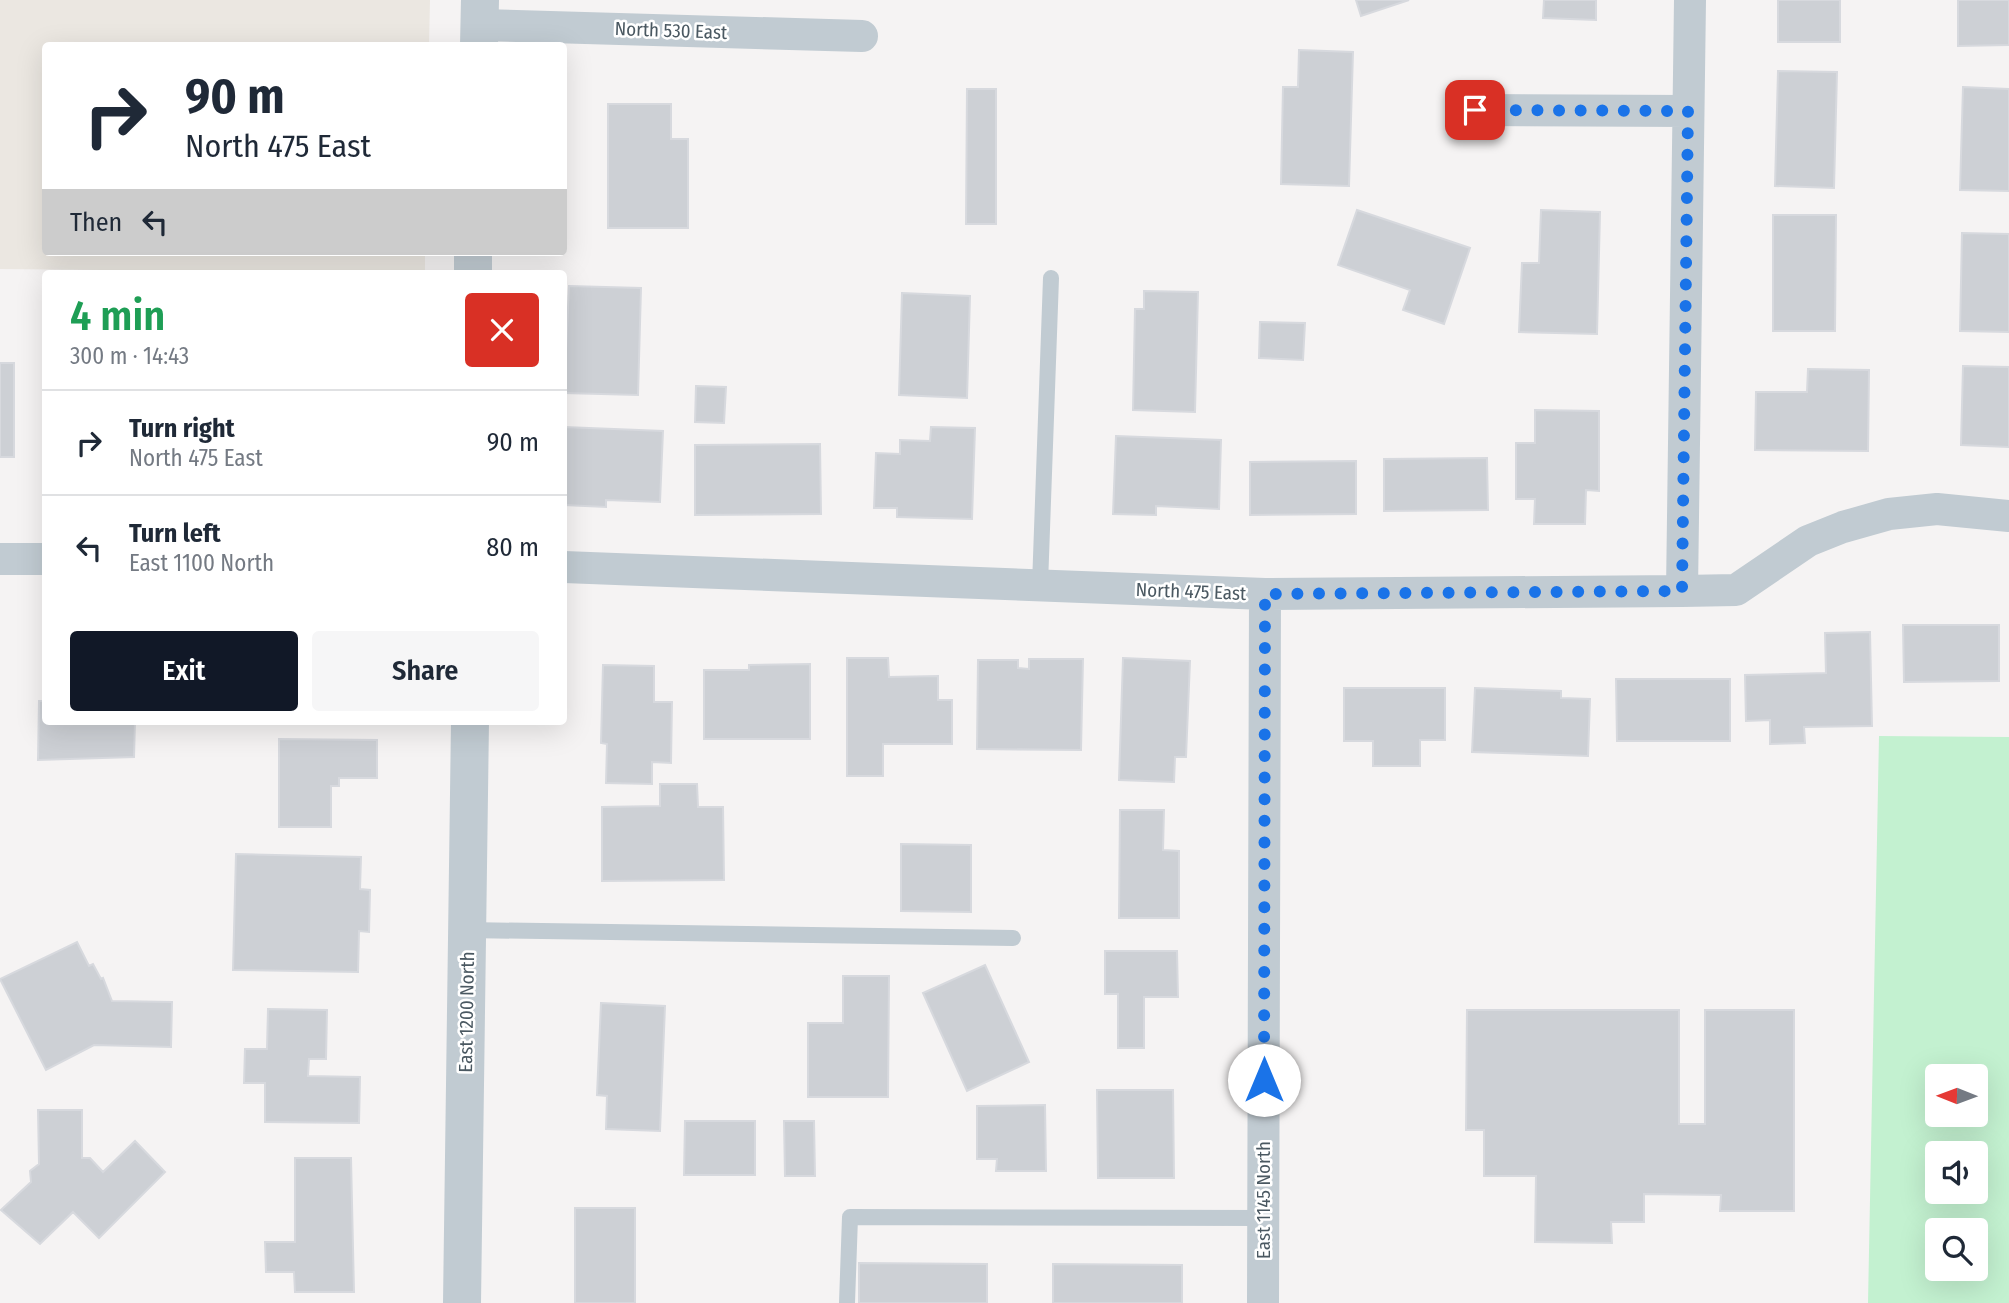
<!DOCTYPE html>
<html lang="en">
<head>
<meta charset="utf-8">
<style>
	:root { --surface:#fff; --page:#f6f6f7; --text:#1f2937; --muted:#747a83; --line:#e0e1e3; --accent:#111827 }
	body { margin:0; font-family:"Fira Sans Condensed",sans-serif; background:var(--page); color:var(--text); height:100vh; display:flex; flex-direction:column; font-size:26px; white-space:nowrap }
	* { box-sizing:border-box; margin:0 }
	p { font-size:23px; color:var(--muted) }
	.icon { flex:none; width:38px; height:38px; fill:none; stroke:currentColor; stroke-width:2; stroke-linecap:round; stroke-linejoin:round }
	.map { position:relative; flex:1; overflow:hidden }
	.sheet { position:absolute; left:42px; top:270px; width:525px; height:455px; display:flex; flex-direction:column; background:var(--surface); border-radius:7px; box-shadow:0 7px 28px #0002 }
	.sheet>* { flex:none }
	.banner { position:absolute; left:42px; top:42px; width:525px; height:214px; border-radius:7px; box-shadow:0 7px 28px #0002; background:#fff; color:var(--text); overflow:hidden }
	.needle { width:46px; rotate:271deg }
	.tools { position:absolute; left:1925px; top:1064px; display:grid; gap:14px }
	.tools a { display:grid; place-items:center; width:63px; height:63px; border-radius:7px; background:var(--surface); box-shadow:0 7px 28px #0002; font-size:35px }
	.pin { position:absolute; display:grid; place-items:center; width:60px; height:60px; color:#fff; margin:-30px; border-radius:14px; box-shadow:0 4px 10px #0006 }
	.me { position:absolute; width:77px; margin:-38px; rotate:0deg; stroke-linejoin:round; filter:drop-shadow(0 0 5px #0008) }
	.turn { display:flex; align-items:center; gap:24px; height:147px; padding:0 28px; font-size:32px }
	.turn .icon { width:91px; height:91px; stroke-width:2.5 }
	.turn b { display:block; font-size:49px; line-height:60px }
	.then { display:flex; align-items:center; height:66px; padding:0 28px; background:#0003; gap:14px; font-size:26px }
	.round { display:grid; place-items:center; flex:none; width:74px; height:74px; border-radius:7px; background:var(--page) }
	.head { display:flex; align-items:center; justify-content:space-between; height:119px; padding:0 28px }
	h1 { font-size:42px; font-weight:600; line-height:52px; color:#1e9e55 }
	.cta { display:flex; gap:14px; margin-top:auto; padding:14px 28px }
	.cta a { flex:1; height:80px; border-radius:7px; background:var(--accent); color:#fff; font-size:28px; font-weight:600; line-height:80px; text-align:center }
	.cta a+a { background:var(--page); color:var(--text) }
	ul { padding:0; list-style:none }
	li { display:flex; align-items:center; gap:21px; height:105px; padding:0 28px; border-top:2px solid var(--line) }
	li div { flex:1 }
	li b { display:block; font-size:26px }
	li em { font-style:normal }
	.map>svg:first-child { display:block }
</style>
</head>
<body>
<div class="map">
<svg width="2009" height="1303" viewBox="0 0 2009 1303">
	<rect width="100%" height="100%" fill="#f5f3f3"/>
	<!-- commercial -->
	<path fill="#ebe7e1" d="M0 0H430L429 45 46 46V252H425V273L0 269Z"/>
	<!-- green -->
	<path fill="#c3f1d0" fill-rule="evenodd" d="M1879 736 2009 737V1303H1868ZM1937 1076H1976V1115H1937ZM1937 1153H1976V1192H1937ZM1937 1230H1976V1269H1937Z"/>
	<!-- building -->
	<path fill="#cdd0d5" stroke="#d7d9de" stroke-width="2" d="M1356 0H1409L1361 16Z
		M1544 0H1596V20L1543 18Z
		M1778 0H1840V42H1778Z
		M1958 0H2009V45L1958 46Z
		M1299 50 1353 52 1349 186 1281 184 1283 87H1298Z
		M1778 71 1837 72 1834 188 1775 186Z
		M1963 87 2009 89V191L1960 190Z
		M967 89H996V224H966Z
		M608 104H671V139H688V228H608Z
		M1357 210 1470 248 1444 324 1403 310 1410 290 1338 265Z
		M1541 210 1600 212 1597 334 1519 332 1522 263H1539Z
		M1773 215H1836L1835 331H1773Z
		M1962 233 2009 234V332L1960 331Z
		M569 286 641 288 638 395 564 393Z
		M1144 291 1198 292 1195 412 1133 410 1135 309H1144Z
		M902 293 970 296 967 398 899 395Z
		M1260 322 1305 323 1303 360 1259 358Z
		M0 363H14V457H0Z
		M1963 366 2009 367V447L1961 445Z
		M1808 369 1869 370 1868 451 1755 450 1756 392H1807Z
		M696 386 726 387 724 423 695 422Z
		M1535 410 1599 411V491L1586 490 1585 524H1534L1535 499H1516V443H1535Z
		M564 427 663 431 660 502 606 500V507L564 505Z
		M931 427 975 428 972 519 897 517V508H874L876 453 900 454V440L930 441Z
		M1116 436 1221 440 1219 509 1156 506V515L1113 514Z
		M820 444 821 514 695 515V445Z
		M1487 458 1488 510 1384 511V459Z
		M1356 461V514L1250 515V462Z
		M1903 625H1999V681L1904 682Z
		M1870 632 1872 726 1804 727 1805 743 1770 744V720L1746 721 1745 675 1826 673 1825 633Z
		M847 658H888L889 677 938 676V700H952V744H883V776H847Z
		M1123 658 1190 661 1186 757H1175L1174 782 1119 780Z
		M1029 659H1083L1081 750 977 749 978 660H1018V668L1029 669Z
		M810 664V739H704V670H749V665Z
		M603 665 654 666V702H672L671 763 652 762V784L606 783 607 744 601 743Z
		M44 667 46 721H135L134 757 38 760 39 701H45Z
		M1616 679H1730V741H1617Z
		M1344 688H1445V740H1420V766H1373V741H1344Z
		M1475 688 1561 691V698L1590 699 1588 756 1472 752Z
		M279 739 377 740V778H339V786H331V827H279Z
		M660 784H697L698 807H723L724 880 602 881V807L660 806Z
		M1120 810H1164L1163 850 1179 851V918H1119Z
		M901 844 971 845V912L901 911Z
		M236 854 361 857 360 889 370 890 369 932 359 931 358 972 233 970Z
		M77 942 89 966 93 964 101 979 103 978 112 1001 172 1002 171 1047 94 1045 46 1070 0 979Z
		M1105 951H1177L1178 997H1144V1048H1118V994H1105Z
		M985 965 1029 1062 967 1091 923 993Z
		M843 976H889L888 1097H808V1023H843Z
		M601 1003 665 1006 660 1131 606 1129 607 1096 597 1095Z
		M268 1009 327 1010 326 1059H309L308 1076 360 1077 359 1123 265 1122V1083H244L245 1049H267Z
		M1467 1010H1679V1124H1705V1010H1794V1211H1720L1721 1195 1644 1194V1222H1611L1612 1243 1535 1242 1536 1176H1484V1130H1466Z
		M1097 1090H1173L1174 1178H1098Z
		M1045 1105 1046 1171H996L997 1159H977V1106Z
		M38 1110H82V1158H90L103 1172 135 1141 165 1172 99 1238 73 1212 40 1244 1 1210 31 1182 30 1171 39 1164Z
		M685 1121H755V1175H684Z
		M784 1121H814L815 1176H785Z
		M295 1158H351L354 1292H295L294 1272H266L265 1242H295Z
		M575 1208H635V1303H575Z
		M859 1263 987 1264V1303H859Z
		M1053 1264 1182 1265V1303H1053Z"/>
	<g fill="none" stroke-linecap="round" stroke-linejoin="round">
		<!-- service -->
		<path stroke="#c1cbd2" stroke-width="16" d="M1040 585 1051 278
			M467 930 1013 938
			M847 1303 850 1217 1263 1218"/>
		<!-- minor -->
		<path stroke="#c1cbd2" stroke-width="32" d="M480 25 862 36
			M1475 110 1688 111
			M0 559H46
			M564 567 1265 594 1682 591 1736 590 1808 541 1843 527 1889 514 1937 509 2009 516
			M1682 591 1690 0
			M1263 1303 1265 594"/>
		<!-- tertiary -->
		<path stroke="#c1cbd2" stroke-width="38" d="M479 46 480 0
			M473 273V252
			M462 1303 470 721"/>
	</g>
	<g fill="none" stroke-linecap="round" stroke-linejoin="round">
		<!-- route -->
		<path stroke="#1a73e8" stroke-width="12" stroke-dasharray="0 21.6" d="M1264 1080 1265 594 1682 591 1688 111 1475 110"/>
	</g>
	<g text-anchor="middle" stroke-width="5" stroke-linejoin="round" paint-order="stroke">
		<!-- street labels -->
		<g font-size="19" fill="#4a5861" stroke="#fff">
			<text transform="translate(671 30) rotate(2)" y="7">North 530 East</text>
			<text transform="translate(1191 591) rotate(2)" y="7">North 475 East</text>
			<text transform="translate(466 1012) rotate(-89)" y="7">East 1200 North</text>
			<text transform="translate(1263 1200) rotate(-90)" y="7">East 1145 North</text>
		</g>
	</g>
</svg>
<div class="tools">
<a><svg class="needle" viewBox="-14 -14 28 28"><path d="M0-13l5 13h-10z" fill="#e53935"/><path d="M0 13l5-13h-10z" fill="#747a83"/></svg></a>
<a><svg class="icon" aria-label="sound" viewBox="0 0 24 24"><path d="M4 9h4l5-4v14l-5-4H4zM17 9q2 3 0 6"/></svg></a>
<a><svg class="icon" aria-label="search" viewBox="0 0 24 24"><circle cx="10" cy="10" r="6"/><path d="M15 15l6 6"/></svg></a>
</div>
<div class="pin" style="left:1475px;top:110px;background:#d93025"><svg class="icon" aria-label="arrive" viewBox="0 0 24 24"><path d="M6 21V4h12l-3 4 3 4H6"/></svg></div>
<svg class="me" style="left:1264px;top:1080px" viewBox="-20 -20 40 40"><circle r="19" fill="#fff"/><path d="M0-13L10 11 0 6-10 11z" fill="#1a73e8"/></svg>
<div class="banner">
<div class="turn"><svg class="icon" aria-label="right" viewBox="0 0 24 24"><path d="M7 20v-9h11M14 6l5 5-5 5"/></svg><div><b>90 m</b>North 475 East</div></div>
<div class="then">Then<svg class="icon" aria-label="left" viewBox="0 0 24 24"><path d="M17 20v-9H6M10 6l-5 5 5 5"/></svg></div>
</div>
<section class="sheet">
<div class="head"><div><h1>4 min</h1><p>300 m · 14:43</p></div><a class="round" style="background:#d93025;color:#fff"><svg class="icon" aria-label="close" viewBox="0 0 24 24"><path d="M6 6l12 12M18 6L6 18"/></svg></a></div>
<ul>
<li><svg class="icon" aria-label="right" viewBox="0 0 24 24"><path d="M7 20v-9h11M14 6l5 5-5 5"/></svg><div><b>Turn right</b><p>North 475 East</p></div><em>90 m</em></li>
<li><svg class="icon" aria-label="left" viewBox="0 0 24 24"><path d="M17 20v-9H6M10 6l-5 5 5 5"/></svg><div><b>Turn left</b><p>East 1100 North</p></div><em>80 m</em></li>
</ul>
<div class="cta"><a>Exit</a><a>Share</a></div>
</section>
</div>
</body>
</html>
